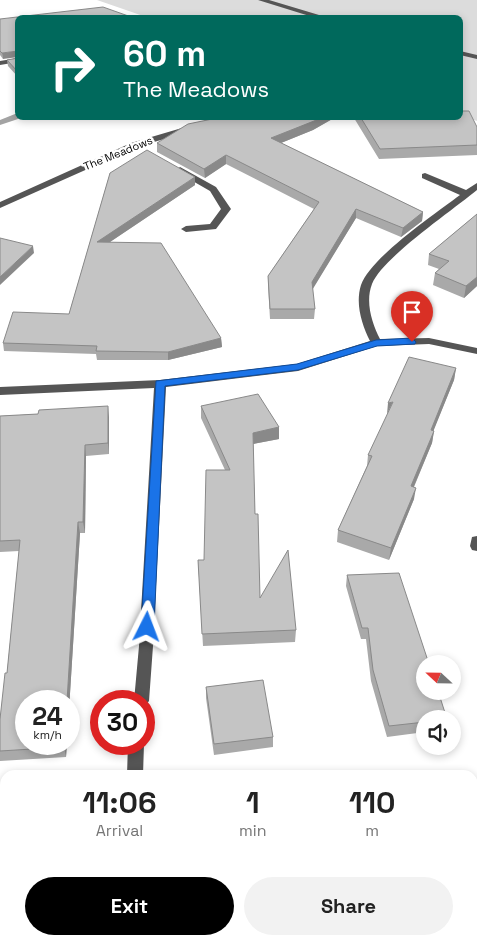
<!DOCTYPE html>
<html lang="en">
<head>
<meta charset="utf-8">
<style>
	:root { --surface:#fff; --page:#f2f2f2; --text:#222; --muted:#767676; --accent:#000 }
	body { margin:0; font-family:"Space Grotesk",sans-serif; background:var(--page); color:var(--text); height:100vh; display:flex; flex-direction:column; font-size:19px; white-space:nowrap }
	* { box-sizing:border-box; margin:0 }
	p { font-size:16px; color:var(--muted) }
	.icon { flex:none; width:28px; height:28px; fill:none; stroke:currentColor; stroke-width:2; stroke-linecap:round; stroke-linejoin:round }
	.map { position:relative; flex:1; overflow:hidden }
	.panel { position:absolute; left:0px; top:770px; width:478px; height:175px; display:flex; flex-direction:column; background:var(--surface); border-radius:15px 15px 0 0; box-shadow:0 2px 8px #0003 }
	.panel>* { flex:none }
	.top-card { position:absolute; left:15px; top:15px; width:448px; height:105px; border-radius:8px; box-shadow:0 2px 8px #0003; background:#00695c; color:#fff; overflow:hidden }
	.needle { width:32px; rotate:292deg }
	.buttons { position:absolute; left:416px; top:655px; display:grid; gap:10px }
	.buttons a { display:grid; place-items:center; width:45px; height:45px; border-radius:50%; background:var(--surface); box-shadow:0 2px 8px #0003; font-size:25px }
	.speed { position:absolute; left:15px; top:690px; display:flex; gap:10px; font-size:25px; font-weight:700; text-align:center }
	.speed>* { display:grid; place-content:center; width:65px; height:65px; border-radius:50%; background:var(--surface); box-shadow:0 2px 8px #0003; line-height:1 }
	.speed small { font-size:12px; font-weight:400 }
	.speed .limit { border:8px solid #d22; background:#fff; color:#111 }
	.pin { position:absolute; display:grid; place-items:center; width:42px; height:42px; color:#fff; margin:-51px -21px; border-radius:50% 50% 50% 0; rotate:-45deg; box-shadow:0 0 5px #0007 }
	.pin .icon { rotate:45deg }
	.me { position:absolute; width:55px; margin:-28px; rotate:3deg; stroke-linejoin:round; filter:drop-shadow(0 0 4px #0008) }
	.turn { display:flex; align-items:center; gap:18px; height:105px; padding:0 25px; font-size:22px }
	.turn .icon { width:65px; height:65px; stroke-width:2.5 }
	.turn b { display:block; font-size:35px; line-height:42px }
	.eta { display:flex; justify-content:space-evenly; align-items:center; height:85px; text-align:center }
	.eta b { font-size:30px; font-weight:700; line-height:35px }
	.button { display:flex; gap:10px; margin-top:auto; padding:10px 25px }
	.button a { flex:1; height:58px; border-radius:30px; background:var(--accent); color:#fff; font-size:20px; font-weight:700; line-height:58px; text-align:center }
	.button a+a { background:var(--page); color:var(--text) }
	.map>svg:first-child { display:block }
</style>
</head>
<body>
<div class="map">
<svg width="477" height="945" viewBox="0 0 477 945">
	<rect width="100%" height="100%" fill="#fff"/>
	<!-- green -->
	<path fill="#dcdcdc" d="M97 0H477V121L460 115V18H149Z"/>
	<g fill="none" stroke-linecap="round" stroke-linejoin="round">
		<!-- stream -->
		<path fill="#a3a3a3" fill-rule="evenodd" d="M15 114H18V118H21L0 125V120Z"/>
		<!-- minor -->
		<path fill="#555" fill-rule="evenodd" d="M258 0H269L329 18H316Z
			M460 51 477 55V59L460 55Z
			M18 58V62L0 65V61Z
			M192 125 195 126V130L137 147 0 208V202L131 143Z
			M180 167 216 187 231 209 216 229 186 232 181 229 186 226 210 224 221 209 210 191 177 172 176 170Z
			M425 173 466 190 477 183V190C453 210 382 258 372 284 365 302 372 323 380 339L429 338 477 348V354L429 344 377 346 298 371 166 387 153 646 149 701 144 707V701H134L139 646 154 388 0 395V387L160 380 297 364 370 341C362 325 355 304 361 285 371 257 435 214 460 195L422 178V174Z
			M477 536V551L472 550 470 546 472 537Z
			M128 744H144L143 775H127Z
			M5 816V832L0 833V817Z"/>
	</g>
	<!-- wall -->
	<path fill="#a9a9a9" d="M0 19 3 59 0 55Z
		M18 58V77L8 66 7 60Z
		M208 118H334L313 130 281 143 423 212 422 221 401 237 356 218 312 289 315 309 314 319H270L268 285V276L314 209 226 164 205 178 157 152V143L209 119Z
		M354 118H460L477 127V155L379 159Z
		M110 173 195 185 110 242 221 338 222 347 168 360H97L96 354 4 351 3 343 69 314Z
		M477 214V286L464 298 433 285 435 273 439 269 428 265 429 254Z
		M456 368 454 380 433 431H434L432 443 414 487V499L389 560 337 542 338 530 367 466 368 455Z
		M201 406 279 427V439L253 444 255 514 260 598 296 630 295 642 203 646 198 560H204L225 470 201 418Z
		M38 414 109 417V454L86 456 85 533H80L66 757 0 761V719L7 673 19 551 0 552V416Z
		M347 575 425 719V732L387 737 371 681 366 639H361L346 586Z
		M206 687 273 737V747L214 755 206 698Z
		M472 844 477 847V944L472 940Z
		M5 940H92V945H0Z
		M245 940H288L290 945H246Z"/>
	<!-- shaded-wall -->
	<path fill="#898989" d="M18 51V57L3 59 2 53Z
		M320 118H334L313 130 271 147V138Z
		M226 155V164L205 178 204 169Z
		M195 177V185L98 250 97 242Z
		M356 209V218L311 292 312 282Z
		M423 212 422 221 401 237 403 228Z
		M33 246 34 253 0 285V277Z
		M477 277V286L464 298 466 286Z
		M221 338 222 347 168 360V352Z
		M456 368 454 380 429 442 431 430Z
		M393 402 387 414 388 403Z
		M108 406 109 417V454L108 443Z
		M279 427V439L253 444V433Z
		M434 431 432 443 409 498 411 486Z
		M85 445 86 456 85 533 83 522Z
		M416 488 414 499 389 560 391 548Z
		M78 522 80 533 69 710V701H67Z
		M64 744H67L66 757 64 747Z
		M170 940H209L190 945H157V943Z"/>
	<!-- building -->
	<path fill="#c4c4c4" stroke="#898989" d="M103 7 134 18H18V51L2 53 0 51V19Z
		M18 58V72L7 60Z
		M460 111H469L477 127V145L380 149 361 118H460Z
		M217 118H320L314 121 271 138 423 212 403 228 356 209 312 282 315 309H270L268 276 319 202 226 155 204 169 157 143 188 124Z
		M147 150 195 177 97 242 161 243 221 338 168 352 96 351 97 346 3 343 13 312 69 314 110 173Z
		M477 214V277L466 286 435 273 449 261 429 254Z
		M0 238 33 246 0 277Z
		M409 357 456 368 431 430 434 431 411 486 416 488 391 548 338 530 372 456 368 455 393 402 388 403Z
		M258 394 279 427 253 433 255 514H258L260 598 288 550 296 630 202 634 198 560H204L206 470H230L201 406Z
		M108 406V443L85 445 83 522H78L67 701H26V744H64V747L0 751V719L5 673H7L20 540 0 541V416L38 414 39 410Z
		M399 573 429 664H425V691H438L447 719H425V722L389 726 373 670 368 628H362L347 575Z
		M263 680 273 737 214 744 206 687Z
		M472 844 477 847V931L472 928Z
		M5 880V940H79L46 943 47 945H0V881Z
		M156 940H170L157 943Z
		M248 940H288L290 945H249Z"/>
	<!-- route -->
	<path fill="#1a73e8" stroke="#114b97" d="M412 338 416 342 415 344 377 346 298 370 165 386 154 627 152 631 147 633 143 631 141 627 156 381 297 364 376 340Z"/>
	<g text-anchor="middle" stroke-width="5" stroke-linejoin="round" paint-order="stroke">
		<!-- far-street labels -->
		<g font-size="11" fill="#000" stroke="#fff">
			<text transform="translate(118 153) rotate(-22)" y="4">The Meadows</text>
		</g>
	</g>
</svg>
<div class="buttons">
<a><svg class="needle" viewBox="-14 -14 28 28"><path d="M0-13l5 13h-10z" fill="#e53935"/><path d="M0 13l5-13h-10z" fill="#767676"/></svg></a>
<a><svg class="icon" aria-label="sound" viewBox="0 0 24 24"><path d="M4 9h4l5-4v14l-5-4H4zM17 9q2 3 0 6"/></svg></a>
</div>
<div class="speed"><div>24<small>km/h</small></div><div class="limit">30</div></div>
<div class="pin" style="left:412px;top:342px;background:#d93025"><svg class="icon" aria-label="arrive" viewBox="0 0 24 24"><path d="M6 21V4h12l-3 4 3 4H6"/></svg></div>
<svg class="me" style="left:147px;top:627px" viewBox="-20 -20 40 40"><path d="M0-17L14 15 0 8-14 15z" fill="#1a73e8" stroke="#fff" stroke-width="4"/></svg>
<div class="top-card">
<div class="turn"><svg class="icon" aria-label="right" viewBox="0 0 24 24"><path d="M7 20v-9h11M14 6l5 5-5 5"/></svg><div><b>60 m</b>The Meadows</div></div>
</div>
<section class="panel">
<div class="eta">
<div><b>11:06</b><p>Arrival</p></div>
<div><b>1</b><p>min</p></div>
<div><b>110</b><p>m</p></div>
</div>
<div class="button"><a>Exit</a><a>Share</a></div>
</section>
</div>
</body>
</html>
